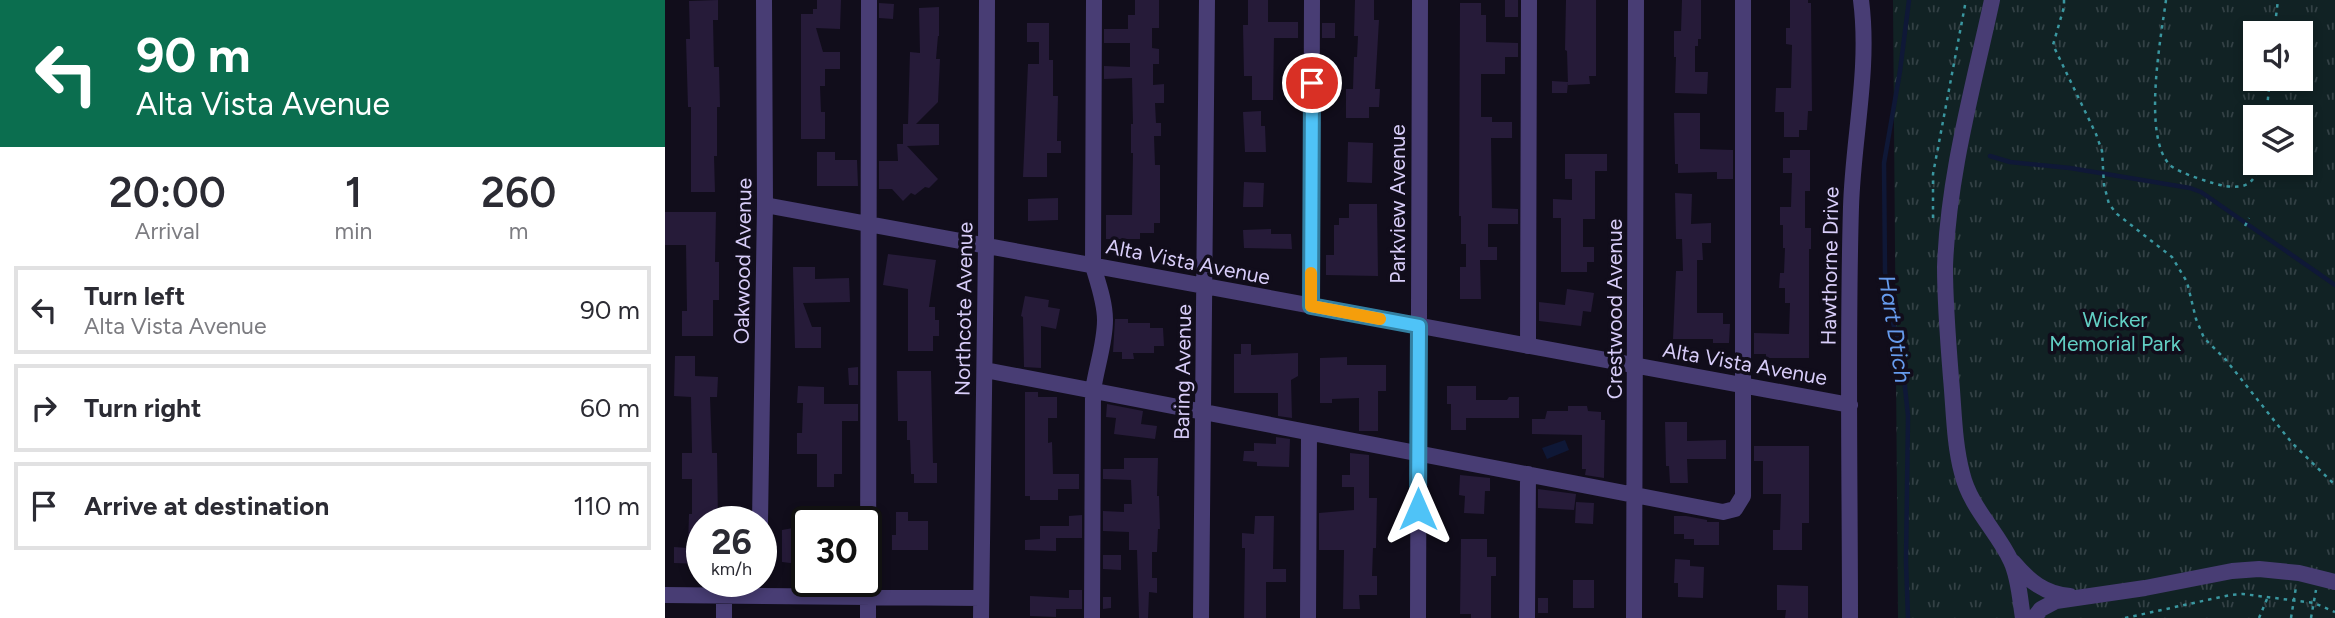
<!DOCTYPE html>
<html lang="en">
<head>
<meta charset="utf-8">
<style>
	:root { --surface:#fff; --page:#f2f2f3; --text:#2b2b33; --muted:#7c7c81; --line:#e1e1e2 }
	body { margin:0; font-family:Figtree,sans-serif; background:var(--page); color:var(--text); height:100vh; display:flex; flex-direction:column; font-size:26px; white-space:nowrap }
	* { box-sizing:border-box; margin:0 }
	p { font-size:23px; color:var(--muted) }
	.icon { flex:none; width:38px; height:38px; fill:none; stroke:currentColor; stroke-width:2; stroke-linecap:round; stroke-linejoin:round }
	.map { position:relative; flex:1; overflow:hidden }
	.side { display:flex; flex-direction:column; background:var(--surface); width:665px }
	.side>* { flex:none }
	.guide { background:#0b6e4f; color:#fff; overflow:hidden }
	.buttons { position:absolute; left:1578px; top:21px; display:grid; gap:14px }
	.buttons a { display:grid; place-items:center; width:70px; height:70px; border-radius:0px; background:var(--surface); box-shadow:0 4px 10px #0003; font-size:35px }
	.speed { position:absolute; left:21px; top:506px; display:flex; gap:14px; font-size:35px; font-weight:700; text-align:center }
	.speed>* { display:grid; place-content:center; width:91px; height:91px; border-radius:50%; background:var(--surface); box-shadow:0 4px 10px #0003; line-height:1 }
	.speed small { font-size:18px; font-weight:400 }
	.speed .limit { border:4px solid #111; border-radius:10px; background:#fff; color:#111 }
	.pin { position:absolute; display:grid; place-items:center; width:60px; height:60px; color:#fff; margin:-30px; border:4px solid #fff; border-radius:50%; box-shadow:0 2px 7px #0007 }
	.me { position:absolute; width:77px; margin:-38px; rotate:0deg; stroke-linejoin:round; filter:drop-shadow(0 0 5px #0008) }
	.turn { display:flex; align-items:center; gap:24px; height:147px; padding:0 21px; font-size:32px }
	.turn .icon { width:91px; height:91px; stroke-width:2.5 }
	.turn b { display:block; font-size:49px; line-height:60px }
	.eta { display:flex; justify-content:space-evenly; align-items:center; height:119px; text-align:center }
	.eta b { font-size:42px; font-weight:600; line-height:49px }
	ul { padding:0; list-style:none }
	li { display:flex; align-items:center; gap:21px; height:88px; margin:0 14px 10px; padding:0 7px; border:4px solid var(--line); border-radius:0px }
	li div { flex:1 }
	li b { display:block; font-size:26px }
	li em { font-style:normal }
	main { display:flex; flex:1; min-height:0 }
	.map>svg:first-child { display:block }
</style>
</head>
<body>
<main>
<section class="side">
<div class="guide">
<div class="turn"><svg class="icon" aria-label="left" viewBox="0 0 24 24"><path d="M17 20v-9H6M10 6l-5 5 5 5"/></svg><div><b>90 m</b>Alta Vista Avenue</div></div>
</div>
<div class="eta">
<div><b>20:00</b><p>Arrival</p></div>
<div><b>1</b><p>min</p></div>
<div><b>260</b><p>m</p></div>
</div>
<ul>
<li><svg class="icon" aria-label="left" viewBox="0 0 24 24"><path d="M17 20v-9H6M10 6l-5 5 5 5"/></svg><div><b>Turn left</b><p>Alta Vista Avenue</p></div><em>90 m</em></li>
<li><svg class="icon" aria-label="right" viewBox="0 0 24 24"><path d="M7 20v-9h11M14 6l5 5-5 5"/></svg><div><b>Turn right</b></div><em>60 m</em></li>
<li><svg class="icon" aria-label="arrive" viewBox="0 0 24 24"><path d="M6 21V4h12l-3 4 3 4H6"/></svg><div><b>Arrive at destination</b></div><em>110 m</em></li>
</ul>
</section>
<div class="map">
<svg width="1670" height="618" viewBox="0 0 1670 618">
	<defs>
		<pattern id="grass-tufts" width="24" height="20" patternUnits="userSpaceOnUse" patternTransform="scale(1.75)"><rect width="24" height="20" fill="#112224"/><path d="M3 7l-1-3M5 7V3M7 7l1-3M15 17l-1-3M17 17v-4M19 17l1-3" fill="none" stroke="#334145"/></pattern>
	</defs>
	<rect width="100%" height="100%" fill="#110d1b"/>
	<!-- grass -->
	<path fill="url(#grass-tufts)" fill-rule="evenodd" d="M1228 0H1670V618H1233ZM1591 33H1636V79H1591ZM1591 117H1636V163H1591Z"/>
	<!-- water -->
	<path fill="#0f1837" d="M900 440 904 450 882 459 877 448Z"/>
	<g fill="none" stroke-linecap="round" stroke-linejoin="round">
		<!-- stream -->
		<path stroke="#0f1837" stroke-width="4.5" d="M1325 156 1345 162 1405 168 1525 188 1536 192 1670 285
			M1243 618 1241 562 1243 416 1236 349 1224 310 1220 271 1219 163 1235 71 1244 0"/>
	</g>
	<!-- building -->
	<path fill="#261b39" d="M53 0V20H48L49 67H54L55 107H52V156H49L50 192H26V107H23L21 39H25L24 1Z
		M152 0H176L175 29 151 28 158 52H175V69H160V86H155L156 112H160V139H136V14H148V9H152Z
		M470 0H494V28H487V48L494 49V64H488V85L499 84V103H490L491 123H496V136H489L490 165H495V223H489V233H475V239H441V215H467L468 153H466V124H468L467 78 439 79V66L465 67V43H439V29H463V15H470Z
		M583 0H603V22H633V38H609L608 100H587V76H579L578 25H583Z
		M690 0H709V20H714L710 89H715L714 107H704V118H681V89H688L689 57H692L693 36H689Z
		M840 0H853V17H840Z
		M901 0H931V76H924L925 84 903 85 902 51 900 50Z
		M1017 0H1036V39H1033V46H1030V72H1043L1042 94 1010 93 1011 57H1009V31H1016Z
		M1125 0H1143V3H1146L1147 111H1143L1142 130H1134V137H1119V112H1110L1111 88H1126L1127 45 1121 44V28H1125Z
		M214 3 229 4 228 19 214 18Z
		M795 3H816V15H821V42L853 43V57H840V74H816V117H827V122H847V138H826L827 208 853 209V224H823V247H832V260H815L816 299H795V267H801V244H796V216H794Z
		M274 7V36H273L271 59H275L273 102 251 124H274V145L242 146 273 179 264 188 260 187 250 195 246 193 238 201 227 189H214V161H233L232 144H238V124H243L245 52 255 53 254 8Z
		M362 23H384V60H388V96H393L392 141H396V153H382V177H358L363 64H374V42H362Z
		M657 23H670V38H657Z
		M887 81 903 82 902 93H887Z
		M596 111V126H600L601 152H580L578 112Z
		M1009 113H1035V149L1068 150V179H1052V172L1013 173V164H1010Z
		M683 142 708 143 707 183 682 182Z
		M1125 150H1145V191H1140V228H1146V249H1144V358H1101V354H1089V333L1124 334 1125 303H1120V288H1114L1115 273H1119L1120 248H1118V225H1115V207H1126L1127 173H1118V158H1125Z
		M152 152H170V160H192L193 186H152Z
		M900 154H942V171H930V219H918V247H929V262H922V272H896V218H888V199L907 200V179H900Z
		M579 182 599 183 598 207H578Z
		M1010 193 1027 194 1026 224 1046 223V243H1037L1038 260H1032V313H1058V324H1065L1064 343H1048V339H1008L1011 271H1018L1017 239H1011Z
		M393 198V220L363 221V199Z
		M684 204H712L713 276 661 275V255H669V225H674V218H684Z
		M0 212H51L50 262H54V300H48V336H17V311H22L21 245H0Z
		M606 229V234H626L627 249 579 248 578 230Z
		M223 254 271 260 264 307H270V320H274V336H268V351H243V289L218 285Z
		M128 267H150V279L184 278 185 302 138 303 147 327H156V348H130Z
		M902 289 929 293 926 312 918 311 916 326 874 321V302L900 305Z
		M360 296 384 300 383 307 395 309 391 329 376 326V368L359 367 358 317 356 316Z
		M450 319H463V323H485V328H498L499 346H489V353H468L469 359H457V352H448Z
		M576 344H586V355L633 353V376L626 380 627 418 613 416V393H569V354H576Z
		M10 356H30V376L53 377 52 397H45L47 453H52L53 522H37V564L9 563V547L23 548 24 514H27V479H17V453H27L26 397 9 396Z
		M682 357V365H721V391H713V431H694V398L667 399V403H655V358Z
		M193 367V385H184L183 368Z
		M232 371H266L268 463H272V483H249V474H246L245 440H242V421H233Z
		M133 386 159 387V404H193V421H177V474H169V487H152V454H132V433H137L138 403H132Z
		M782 386H811V400H842L844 397H854V418H801V430H786V404H782Z
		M360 392H373V397H392V418H383V443L387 442 388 474H414V489H393V500H365V496H360Z
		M442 404 478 411 476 424 492 426 490 439 449 434 451 418 441 417Z
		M903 406H922L923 411 936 412V420H940L939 478 920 475 921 469H917V435L867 434V419H880L882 411H903Z
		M1000 422H1022V441L1061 440V459H1022L1023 483H1005L1004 466H1001Z
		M611 437 625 439 624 467 592 466V462L578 461 579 451H589V443L611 444Z
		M1089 446H1144V523H1137V550H1108V530H1115L1116 494H1098V461H1089Z
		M685 453 704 455V498H712L711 548H708L707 576H712V595H694L695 609H678L679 550H654V513L689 510V487H677V475H685Z
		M459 458H493L492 496H494L495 529H493L492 552H487V578H492V593L484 592 483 618H474L472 550H464V532L438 531V511L459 512V504H467L466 480 438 479V469H459Z
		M795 475 825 478V491H820L819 514 799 513 800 496 794 495Z
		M873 489 911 494 909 510 873 508Z
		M911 502 929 503 928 524 910 523Z
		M231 512H243V521H263V550H227V535H231Z
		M417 515V538H391V551L360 550V540L375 539V526H404V516Z
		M590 516H609L608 569H621V582H601V618H579L580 548H577V533L589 534Z
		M1009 516H1021L1042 520V522H1054V545H1029V539H1019V534H1009Z
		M128 528H141L142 565 117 562V530Z
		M796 539H822V557H831V576H826V618H806V614H795Z
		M438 555H456V570L438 569Z
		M1010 559 1025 560V566L1039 567 1038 598 1013 597V583H1009Z
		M908 580H929V608H908Z
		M1112 585 1143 586V618H1120L1121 610H1112Z
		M404 590H417V609H391V617L365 616V596L404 598Z
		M438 597H446V608L438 609Z
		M873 598H883V613H873Z"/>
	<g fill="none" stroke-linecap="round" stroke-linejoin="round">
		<!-- path -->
		<path stroke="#3a97a0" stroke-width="2.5" stroke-dasharray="3.5 5" stroke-linecap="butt" d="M1399 0V7L1388 45 1431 134 1437 151 1439 185 1444 204 1452 214 1507 257 1522 282 1531 319 1539 338 1561 360 1627 443 1670 485
			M1501 0C1496 37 1477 137 1505 165 1513 173 1549 184 1560 186 1583 189 1589 183 1595 163
			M1609 33 1613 0
			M1601 117 1605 79
			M1268 218V174L1301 0
			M1580 226 1584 218
			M1460 618 1565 595 1578 594 1649 603 1670 612
			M1594 618 1602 599
			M1626 618 1631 587
			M1646 618 1651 590"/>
		<!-- minor -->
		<path stroke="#483d74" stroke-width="16" d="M1327 0C1308 88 1283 176 1280 267 1280 304 1283 341 1286 378 1289 410 1289 443 1297 473 1305 507 1332 531 1346 561 1354 578 1355 600 1358 618
			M100 205 1185 405
			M646 306 647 0
			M863 346 864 0
			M320 370 1058 512 1070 509 1078 496V0
			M95 522 100 205 99 0
			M1348 562C1364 581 1380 594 1405 596
			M0 595 316 598
			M59 618V596
			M203 618 204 0
			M316 618 321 245 322 0
			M427 618 428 391C431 368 440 344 440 320 440 302 433 283 428 266L429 0
			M536 618 542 0
			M643 618 644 433
			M753 618 755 0
			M862 618 863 474
			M969 618 971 0
			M1185 618C1185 481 1182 344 1186 207 1188 138 1205 69 1196 0
			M1369 618 1376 609 1391 601 1480 588 1567 571 1594 569 1634 573 1670 582"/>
	</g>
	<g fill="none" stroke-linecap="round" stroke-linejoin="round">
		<!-- route casing -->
		<g stroke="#337fa1" stroke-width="18">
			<path id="route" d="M647 83 646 306 754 326 753 509"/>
		</g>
		<!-- route -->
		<use href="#route" stroke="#4fc3f7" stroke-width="12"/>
		<!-- slow -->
		<path stroke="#f59e0b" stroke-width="12" d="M646 273V306L715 319"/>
	</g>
	<g text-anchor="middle" stroke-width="7" stroke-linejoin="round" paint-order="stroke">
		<!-- street labels -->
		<g font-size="21" fill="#d8cdf9" stroke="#110d1b">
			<text transform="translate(733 204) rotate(-90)" y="7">Parkview Avenue</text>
			<text transform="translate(78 261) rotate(-89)" y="7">Oakwood Avenue</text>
			<text transform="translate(523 262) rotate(11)" y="7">Alta Vista Avenue</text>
			<text transform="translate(1165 266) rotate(-89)" y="7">Hawthorne Drive</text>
			<text transform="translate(299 309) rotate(-89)" y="7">Northcote Avenue</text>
			<text transform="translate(950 309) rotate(-90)" y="7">Crestwood Avenue</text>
			<text transform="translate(1080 364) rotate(10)" y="7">Alta Vista Avenue</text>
			<text transform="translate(518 372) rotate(-89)" y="7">Baring Avenue</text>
		</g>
		<!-- park labels -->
		<g font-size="21" fill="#62cfc4" stroke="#110d1b">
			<text x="1450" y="327">Wicker<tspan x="1450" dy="24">Memorial Park</tspan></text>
		</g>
		<!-- water labels -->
		<g font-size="23" font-style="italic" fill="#669bed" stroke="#110d1b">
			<text transform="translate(1230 329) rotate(81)" y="8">Hart Dtich</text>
		</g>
	</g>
</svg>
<div class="buttons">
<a><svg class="icon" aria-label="sound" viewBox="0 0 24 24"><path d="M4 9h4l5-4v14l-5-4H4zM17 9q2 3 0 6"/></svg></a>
<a><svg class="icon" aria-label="layers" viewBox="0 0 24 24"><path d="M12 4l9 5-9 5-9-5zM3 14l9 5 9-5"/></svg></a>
</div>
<div class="speed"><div>26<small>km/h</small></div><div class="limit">30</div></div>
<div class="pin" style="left:647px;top:83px;background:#d93025"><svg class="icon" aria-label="arrive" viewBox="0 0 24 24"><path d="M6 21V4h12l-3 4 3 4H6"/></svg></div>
<svg class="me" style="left:753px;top:509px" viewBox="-20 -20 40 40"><path d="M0-17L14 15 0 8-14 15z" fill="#4fc3f7" stroke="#fff" stroke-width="4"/></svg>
</div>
</main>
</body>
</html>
